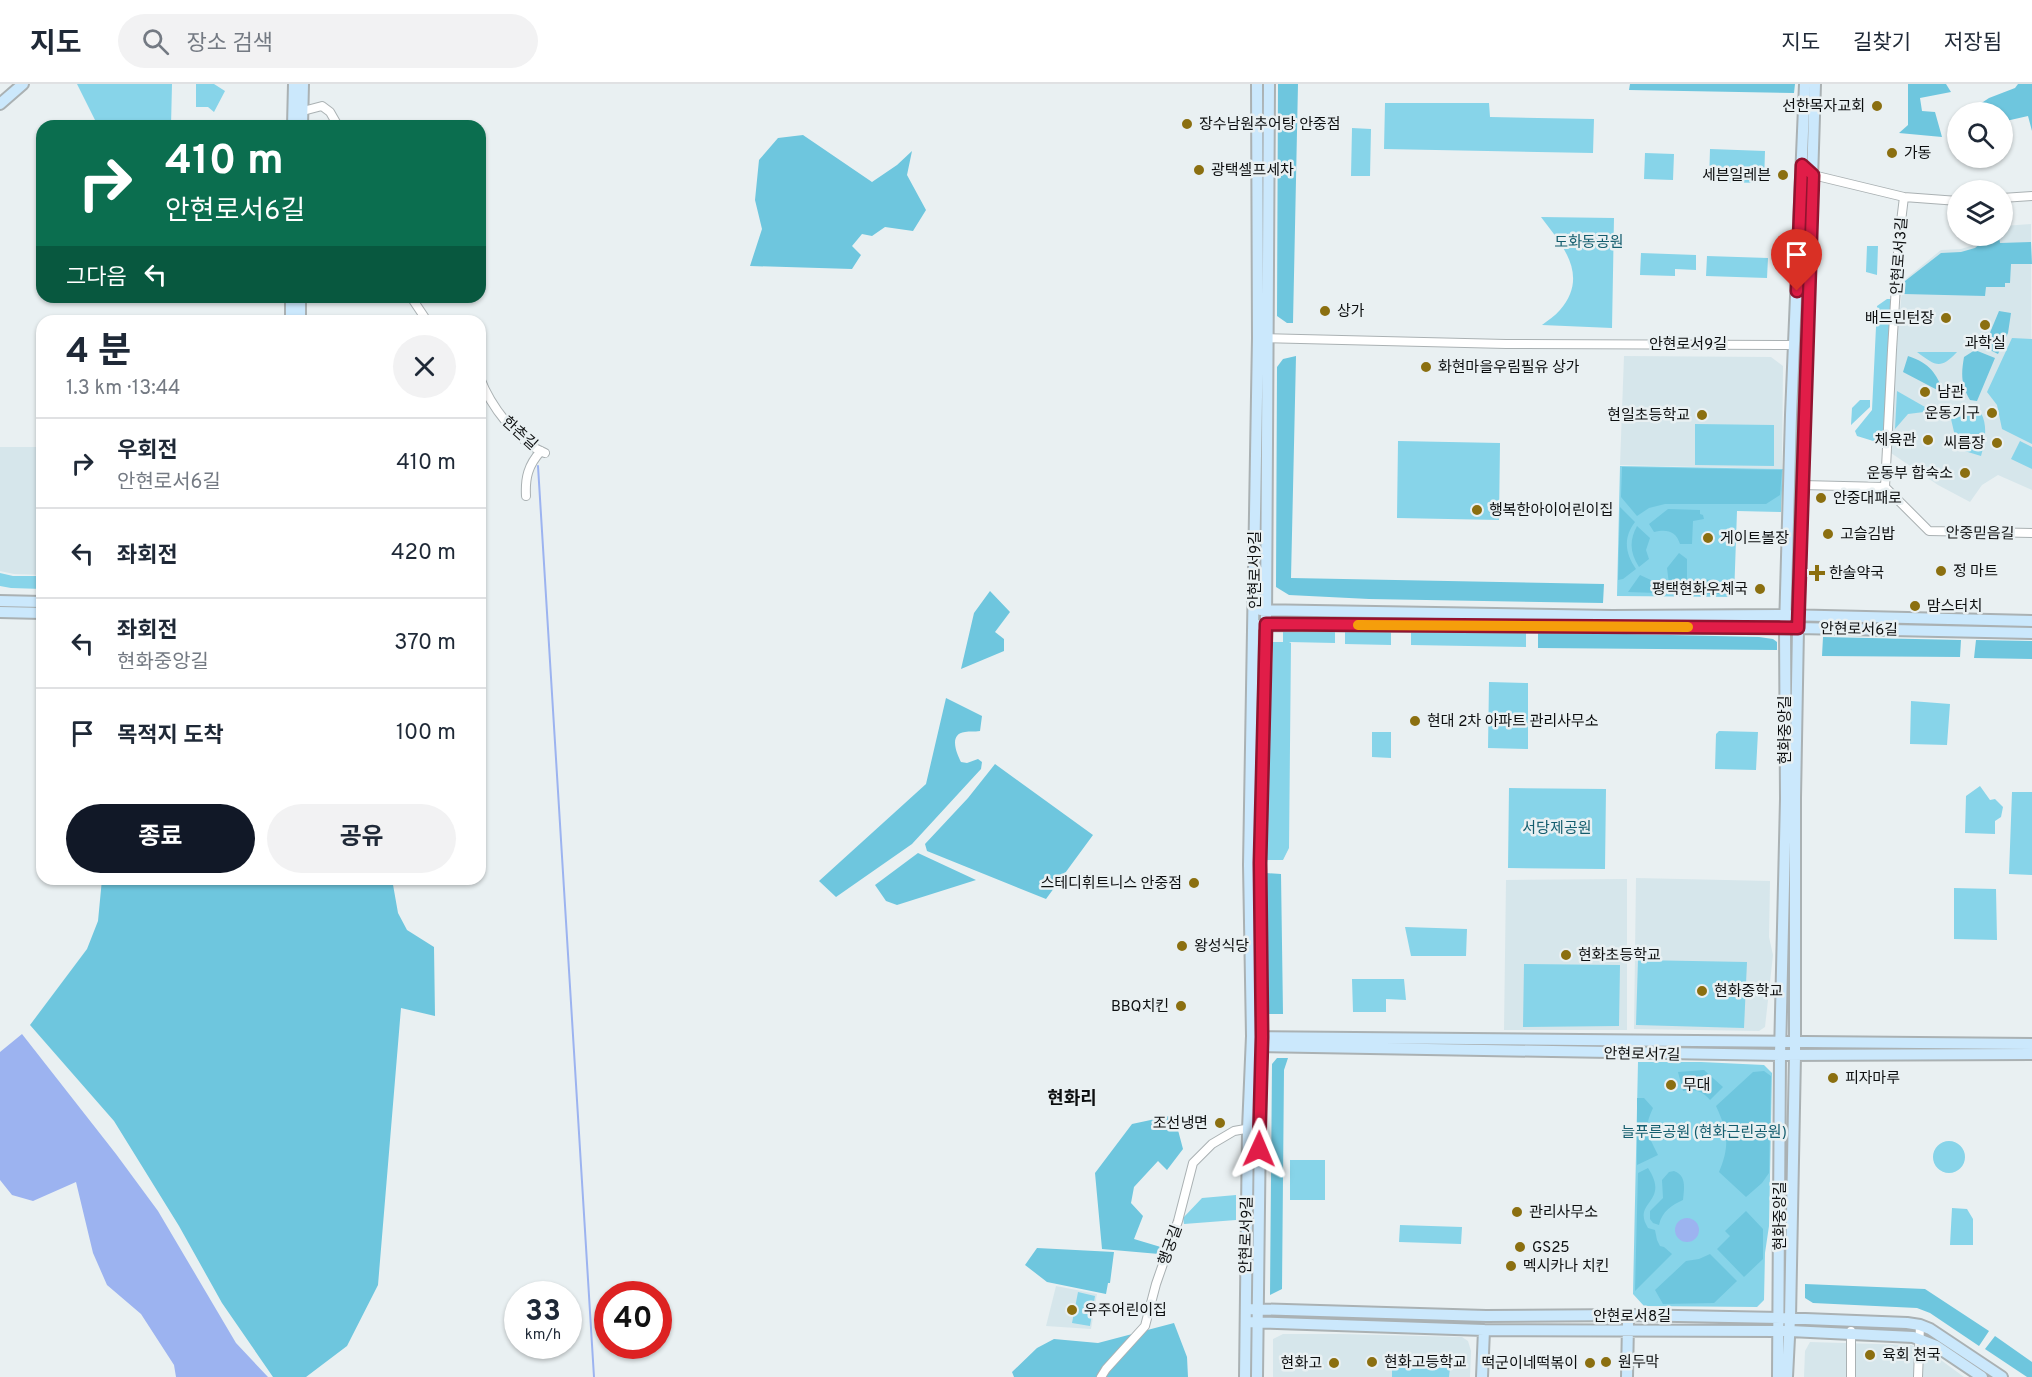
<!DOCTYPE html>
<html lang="ko">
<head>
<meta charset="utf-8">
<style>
	:root { --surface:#fff; --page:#f2f2f3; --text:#1f2937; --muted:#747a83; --line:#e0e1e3; --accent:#111827 }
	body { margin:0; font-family:Overpass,"Noto Sans KR",sans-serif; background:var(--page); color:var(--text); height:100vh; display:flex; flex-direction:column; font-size:22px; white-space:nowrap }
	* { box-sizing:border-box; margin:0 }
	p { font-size:20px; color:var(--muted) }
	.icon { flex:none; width:33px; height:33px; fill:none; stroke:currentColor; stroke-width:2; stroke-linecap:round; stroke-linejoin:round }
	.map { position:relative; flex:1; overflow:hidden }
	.side { position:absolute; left:36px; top:231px; width:450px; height:570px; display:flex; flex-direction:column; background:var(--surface); border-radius:18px; box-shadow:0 2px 4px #0004 }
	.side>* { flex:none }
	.guide { position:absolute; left:36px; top:36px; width:450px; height:183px; border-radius:18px; box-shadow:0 2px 4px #0004; background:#0b6e4f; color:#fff; overflow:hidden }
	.controls { position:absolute; left:1947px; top:18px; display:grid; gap:12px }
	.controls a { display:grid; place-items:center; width:66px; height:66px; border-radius:50%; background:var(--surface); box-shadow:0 2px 4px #0004; font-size:30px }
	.speed { position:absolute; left:504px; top:1197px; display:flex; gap:12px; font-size:30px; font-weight:700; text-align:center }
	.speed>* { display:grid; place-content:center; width:78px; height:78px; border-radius:50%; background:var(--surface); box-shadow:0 2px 4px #0004; line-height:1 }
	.speed small { font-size:15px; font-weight:400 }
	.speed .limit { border:9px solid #d22; background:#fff; color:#111 }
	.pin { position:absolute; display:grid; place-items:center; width:51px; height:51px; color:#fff; margin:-62px -26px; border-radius:50% 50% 50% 0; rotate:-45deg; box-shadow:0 0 6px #0007 }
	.pin .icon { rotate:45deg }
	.me { position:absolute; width:66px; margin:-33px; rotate:1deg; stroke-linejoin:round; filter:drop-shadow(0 0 4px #0008) }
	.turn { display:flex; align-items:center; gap:21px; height:126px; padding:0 30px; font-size:27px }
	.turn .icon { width:78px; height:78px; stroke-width:2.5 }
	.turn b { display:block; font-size:42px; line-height:51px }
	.then { display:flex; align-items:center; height:57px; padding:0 30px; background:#0003; gap:12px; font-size:22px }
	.round { display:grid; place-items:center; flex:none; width:63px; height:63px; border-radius:32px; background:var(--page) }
	.summary { display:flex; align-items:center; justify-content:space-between; height:102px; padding:0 30px }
	h1 { font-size:36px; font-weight:700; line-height:45px }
	.action { display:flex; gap:12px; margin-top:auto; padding:12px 30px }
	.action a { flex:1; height:69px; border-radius:36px; background:var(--accent); color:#fff; font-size:24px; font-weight:700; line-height:69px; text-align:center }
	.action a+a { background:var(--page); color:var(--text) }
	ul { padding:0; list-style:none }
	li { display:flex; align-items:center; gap:18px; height:90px; padding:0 30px; border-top:2px solid var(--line) }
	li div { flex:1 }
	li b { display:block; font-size:22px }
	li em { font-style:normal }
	header { display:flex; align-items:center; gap:36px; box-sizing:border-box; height:84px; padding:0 30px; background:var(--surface); border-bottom:2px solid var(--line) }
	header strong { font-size:28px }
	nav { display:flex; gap:33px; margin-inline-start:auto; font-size:21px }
	.search { width:420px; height:54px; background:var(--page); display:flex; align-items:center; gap:15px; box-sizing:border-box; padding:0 21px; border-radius:33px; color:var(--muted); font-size:22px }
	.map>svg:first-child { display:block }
</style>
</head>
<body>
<header>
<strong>지도</strong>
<div class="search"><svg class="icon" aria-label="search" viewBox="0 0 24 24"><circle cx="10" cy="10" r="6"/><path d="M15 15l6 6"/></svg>장소 검색</div>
<nav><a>지도</a><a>길찾기</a><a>저장됨</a></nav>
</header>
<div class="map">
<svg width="2032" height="1293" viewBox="0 0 2032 1293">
	<rect width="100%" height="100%" fill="#e9f0f2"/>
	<!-- built -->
	<path fill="#d6e6eb" d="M2031 140 2032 406 1998 391 1982 401 1970 418 1938 401 1891 369 1896 265 1903 197 1941 166 1961 165 1974 161 1985 152H2002L2003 142Z
		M1624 272 1771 273 1783 282 1782 385 1620 381Z
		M0 363H42V491L14 490 0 487Z
		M1636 794 1770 797 1769 853 1773 871 1765 943 1759 947 1634 945Z
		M1627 795V946H1504L1506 796Z
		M1056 1202 1097 1210 1091 1245 1046 1242Z
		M1283 1250H1340L1462 1253 1468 1257 1471 1267 1470 1293H1273V1255Z
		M1810 1258 1911 1261 1934 1271 1964 1293H1804L1805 1267Z"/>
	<!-- green -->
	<path fill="#87d4e9" d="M77 0H172L171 42H98Z
		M196 0H214L225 7 214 28 208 23H196Z
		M1385 19H1489L1490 33 1594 35 1593 69 1384 65Z
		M1352 44 1371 45 1370 92H1351Z
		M1710 65 1765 67 1764 99 1709 98Z
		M1645 69 1674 70 1673 96 1644 95Z
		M1541 133 1614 134 1612 244 1542 241C1548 236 1555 232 1560 226 1590 191 1562 161 1541 133Z
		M1867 162H1878L1877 191 1866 188Z
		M1641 169 1696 171V186L1675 185V192L1640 191Z
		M1707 172 1768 174 1767 194 1706 192Z
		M1887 215H1892L1883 360 1857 352 1855 347 1872 326 1877 222Z
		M2012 254 2032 255V360L2002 345 1997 321 1987 308Z
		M1917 268H1957C1940 286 1936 282 1917 268Z
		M1897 307 1932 327 1908 330 1895 345Z
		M1860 316H1870V323L1851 341 1852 324Z
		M1975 329H1981C1988 342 1985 358 1981 372L1958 365 1951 335Z
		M1695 340 1774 341V382L1695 381Z
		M1398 357 1500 359 1499 436 1397 434Z
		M2020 357 2032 363V385L2011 375Z
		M1620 382 1783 385 1781 428 1737 427 1734 513 1617 512Z
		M0 489 13 492H42V505L11 504 0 502Z
		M1283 545 1335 546V559L1289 558 1291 559 1289 764 1283 776H1266L1273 558H1283Z
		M1345 547 1391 548V561L1345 560Z
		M1411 547H1526V563L1411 561Z
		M1489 598 1528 599V665L1488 664Z
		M1911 617 1950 620 1947 661 1910 660Z
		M1719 647 1758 648 1756 686 1715 685 1716 650Z
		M1372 648H1391V674L1372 673Z
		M1980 702 1990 716 1995 715 2003 723 2001 733 1995 737V750L1965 749 1966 712Z
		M1509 704 1606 705 1605 785 1508 784Z
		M2012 708H2032V791L2009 790Z
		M1954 804 1996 805 1997 856 1954 855Z
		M1405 843 1467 845 1466 872H1411Z
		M1638 876 1747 878 1744 944 1636 941Z
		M1524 880 1620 881 1619 942 1523 943Z
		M1352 895H1404L1406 916 1386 915V928H1353Z
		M1638 978H1701L1764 981 1772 989 1769 1142 1765 1169 1764 1216 1757 1223 1644 1222 1633 1210Z
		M1933 1073a16 16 0 1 1 32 0a16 16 0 1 1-32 0Z
		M1290 1076H1325V1116H1290Z
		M1236 1111V1136L1184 1140 1183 1134 1202 1114Z
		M1952 1124 1967 1125 1973 1135V1161H1950Z
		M1400 1141 1462 1143 1461 1160 1399 1158Z
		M1078 1208 1095 1212 1090 1242 1072 1239Z
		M1392 1283 1450 1284 1449 1293H1392Z"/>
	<!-- forest -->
	<path fill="#6ec6de" d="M1278 0H1298L1293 239H1287L1277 232Z
		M1630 0H1795L1794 9 1629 6Z
		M1908 0H1946L1951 8 1920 14 1922 27 1935 28 1942 53 1899 49 1908 41Z
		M2018 0H2032V47L2028 32 2006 37V54L2003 55 2002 28H1968L1989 14 2015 4Z
		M803 51 872 98 897 81 912 67 907 91 926 126 913 147 885 143 872 152 862 150 852 162 861 171 852 185 750 182 762 145 755 116 759 76 778 54Z
		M1989 152H1999L2000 159 2031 158 2032 180H2011L2010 199H2005V203H1986L1985 212 1904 210 1905 197 1941 169 1961 168 1975 164Z
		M1999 227 2011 229 2008 249 1998 270 1984 263Z
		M1975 266 1995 274 1977 317 1970 316C1961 300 1961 291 1964 273Z
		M1296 272 1291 494 1604 500 1603 519 1369 515 1289 511 1276 503 1277 283 1283 275Z
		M1908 272C1931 280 1935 288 1945 310L1903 288Z
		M1622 383 1782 386 1780 411 1766 420H1665L1649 424 1637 432 1621 413Z
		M1620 423 1635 438C1623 454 1625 469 1636 485L1623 495 1618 496Z
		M1668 425 1700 426V430L1703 431 1704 435 1693 437 1692 460H1680C1676 447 1667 445 1654 448L1649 440Z
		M1637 442 1650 454 1646 466 1649 475 1639 483C1630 469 1629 457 1637 442Z
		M1679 469 1687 475V495L1717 496 1722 510 1675 509 1669 500 1667 484Z
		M1640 491 1653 497 1657 509 1628 508Z
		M990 507 1010 528 995 548 1004 555V567L961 585 974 529Z
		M1538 548 1759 553 1773 555 1777 558V566L1538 564Z
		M1823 553 1961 556 1960 573 1822 572Z
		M1976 556 2032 557V575L1974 574Z
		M946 614 982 632 980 647C974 648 970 647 965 648 948 650 957 670 961 678L967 679 978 675 982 678 981 685 912 760 836 813 819 797 926 700Z
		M995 680 1093 751 1046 815 927 767 925 760 968 714Z
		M918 769 976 796 897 821 886 817 875 801Z
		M1266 789 1281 790 1283 930H1265Z
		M102 795H392L398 829 407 846 434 863 435 932 401 924 378 1201 347 1262 306 1293H273L222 1219 179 1142 114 1037 30 941 87 865 98 837Z
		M1277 974H1288L1284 986 1282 1205 1270 1211 1272 980Z
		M1704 986 1723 1003 1710 1016C1703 1007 1694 1004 1683 1007L1678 988Z
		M1764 987 1771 992 1769 1089 1762 1099 1746 1113 1719 1088C1730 1062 1728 1048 1716 1022L1753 988Z
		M1637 1014H1644L1653 1024C1643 1045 1648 1051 1658 1071L1637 1081Z
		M1174 1031 1183 1065 1167 1086 1158 1077 1134 1103 1131 1119 1143 1132 1134 1155 1164 1164 1159 1170 1102 1165 1095 1089 1132 1040Z
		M1648 1084C1671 1119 1631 1117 1648 1144L1655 1146 1657 1156 1660 1162 1664 1163 1672 1170 1635 1207 1638 1089Z
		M1674 1087C1687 1092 1684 1104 1683 1116 1672 1121 1662 1127 1659 1141L1653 1139 1650 1135V1127L1663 1114 1662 1096 1669 1088Z
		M1746 1127 1763 1145V1175L1744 1193 1717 1165 1730 1152 1725 1147Z
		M1037 1164 1114 1168 1110 1199H1108L1106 1210 1047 1198 1025 1181Z
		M1710 1170 1737 1197 1714 1219 1663 1220 1655 1206 1686 1177 1699 1175Z
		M1805 1200 1925 1205 1989 1247 1979 1262 1930 1229 1917 1224 1813 1219 1805 1214Z
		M1174 1239 1187 1273 1188 1293H1014L1012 1288 1037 1264 1054 1255 1098 1259Z
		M1995 1252 2032 1278V1293H2027L1985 1265Z"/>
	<!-- water -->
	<path fill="#9cb3f0" d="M22 950 116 1070 158 1127 236 1259 268 1293H176L174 1281 141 1230 107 1201 93 1169 76 1098 33 1117 12 1111 0 1096V968Z
		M1675 1146a12 12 0 1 1 24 0a12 12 0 1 1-24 0Z"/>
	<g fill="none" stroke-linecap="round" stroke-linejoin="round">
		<!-- stream -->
		<path stroke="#9cb3f0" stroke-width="2" d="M538 382 594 1293"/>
		<!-- street casing -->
		<g stroke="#aab1b3" stroke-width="10">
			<path id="street" d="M303 27 322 22 330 28 338 42
				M1810 88 1813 91 1904 113 1958 117
				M2002 114 2032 112
				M411 213 427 237
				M1263 254 1506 260 1794 261
				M480 294C490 321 517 358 545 369
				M1802 401 1885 403 1929 447 2032 449
				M1885 403 1892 266 1899 154 1904 113
				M526 412C525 394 528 381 541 367
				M1101 1293 1106 1285 1145 1242 1156 1200 1178 1137 1193 1079 1212 1060 1234 1047 1251 1044
				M1851 1293V1247
				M1918 1293 1920 1241"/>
		</g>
		<!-- secondary casing -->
		<g stroke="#aab1b3" stroke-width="14">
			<path id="secondary" d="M0 20 23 0
				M293 42 294 0
				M302 42 303 0
				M291 237V213
				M300 237V213
				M0 517 42 518
				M1261 526 1612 532 1783 531 2032 537
				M0 528 42 529
				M1260 541 1798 544 2032 549
				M1255 953 2032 960
				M1255 962 1780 971 2032 970
				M1250 1225 1486 1232 1627 1231 1780 1234 1907 1239 1920 1241 1930 1245 2002 1293
				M1250 1238 1484 1246 1790 1247 1913 1253 1936 1262 1982 1293
				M1245 1293 1248 1045 1252 952 1249 781 1258 254 1257 0
				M1257 1293 1261 953 1260 779 1266 540 1269 0
				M1482 1293 1484 1246
				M1627 1293 1628 1239
				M1778 1293 1780 971 1786 715 1785 544 1791 331 1805 0
				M1787 1293 1790 1234 1795 971V714L1798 544 1815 0"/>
		</g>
		<!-- street -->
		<use href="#street" stroke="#fff" stroke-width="8"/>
		<!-- secondary -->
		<use href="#secondary" stroke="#cbe8fc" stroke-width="10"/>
	</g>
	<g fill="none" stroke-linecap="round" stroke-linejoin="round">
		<!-- route casing -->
		<g stroke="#92132f" stroke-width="15">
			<path id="route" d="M1259 1065 1262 953 1260 779 1266 540 1798 544 1813 91 1802 81 1797 207"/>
		</g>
		<!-- route -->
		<use href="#route" stroke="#e11d48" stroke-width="10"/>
		<!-- slow -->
		<path stroke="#f59e0b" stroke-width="10" d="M1358 541 1688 543"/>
	</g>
	<!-- markers -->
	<g fill="#8b6f10" stroke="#e9f0f2" stroke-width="2">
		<circle cx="1877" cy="22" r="6"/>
		<circle cx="1187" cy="40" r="6"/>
		<circle cx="1892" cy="69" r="6"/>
		<circle cx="1199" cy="86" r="6"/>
		<circle cx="1783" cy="91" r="6"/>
		<circle cx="1325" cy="227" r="6"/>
		<circle cx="1946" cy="234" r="6"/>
		<circle cx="1985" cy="241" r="6"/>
		<circle cx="1426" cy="283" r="6"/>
		<circle cx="1925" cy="308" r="6"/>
		<circle cx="1992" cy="329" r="6"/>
		<circle cx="1702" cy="331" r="6"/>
		<circle cx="1928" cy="356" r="6"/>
		<circle cx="1997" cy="359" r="6"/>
		<circle cx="1965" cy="389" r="6"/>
		<circle cx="1821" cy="414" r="6"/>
		<circle cx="1477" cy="426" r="6"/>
		<circle cx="1828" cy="450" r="6"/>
		<circle cx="1708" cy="454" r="6"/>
		<circle cx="1941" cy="487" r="6"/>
		<path d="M1814 480h6v6h6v6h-6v6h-6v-6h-6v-6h6z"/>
		<circle cx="1760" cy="505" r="6"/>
		<circle cx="1915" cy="522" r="6"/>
		<circle cx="1415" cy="637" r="6"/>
		<circle cx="1194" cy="799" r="6"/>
		<circle cx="1182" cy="862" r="6"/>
		<circle cx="1566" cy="871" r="6"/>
		<circle cx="1702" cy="907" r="6"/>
		<circle cx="1181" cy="922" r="6"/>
		<circle cx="1833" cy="994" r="6"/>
		<circle cx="1671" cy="1001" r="6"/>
		<circle cx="1220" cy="1039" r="6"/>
		<circle cx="1517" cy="1128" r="6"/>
		<circle cx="1520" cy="1163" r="6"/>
		<circle cx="1511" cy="1182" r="6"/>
		<circle cx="1072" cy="1226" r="6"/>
		<circle cx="1870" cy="1271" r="6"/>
		<circle cx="1372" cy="1278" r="6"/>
		<circle cx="1606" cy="1278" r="6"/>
		<circle cx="1334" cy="1279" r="6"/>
		<circle cx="1590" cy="1279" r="6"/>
	</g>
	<g text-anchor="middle" stroke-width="5" stroke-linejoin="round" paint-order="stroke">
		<!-- poi labels -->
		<g font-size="15" fill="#0d0f10" stroke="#e9f0f2" text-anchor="start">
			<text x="1865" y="27" text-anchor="end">선한목자교회</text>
			<text x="1199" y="45">장수남원추어탕 안중점</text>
			<text x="1904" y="74">가동</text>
			<text x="1211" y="91">광택셀프세차</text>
			<text x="1771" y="96" text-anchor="end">세븐일레븐</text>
			<text x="1337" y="232">상가</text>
			<text x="1934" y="239" text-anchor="end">배드민턴장</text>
			<text x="1985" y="264" text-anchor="middle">과학실</text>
			<text x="1438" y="288">화현마을우림필유 상가</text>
			<text x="1937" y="313">남관</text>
			<text x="1980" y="334" text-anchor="end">운동기구</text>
			<text x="1690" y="336" text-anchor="end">현일초등학교</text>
			<text x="1916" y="361" text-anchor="end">체육관</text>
			<text x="1985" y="364" text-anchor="end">씨름장</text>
			<text x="1953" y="394" text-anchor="end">운동부 합숙소</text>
			<text x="1833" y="419">안중대패로</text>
			<text x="1489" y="431">행복한아이어린이집</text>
			<text x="1840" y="455">고슬김밥</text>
			<text x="1720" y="459">게이트볼장</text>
			<text x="1953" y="492">정 마트</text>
			<text x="1829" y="494">한솔약국</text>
			<text x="1748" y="510" text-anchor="end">평택현화우체국</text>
			<text x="1927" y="527">맘스터치</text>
			<text x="1427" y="642">현대 2차 아파트 관리사무소</text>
			<text x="1182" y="804" text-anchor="end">스테디휘트니스 안중점</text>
			<text x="1194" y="867">왕성식당</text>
			<text x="1578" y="876">현화초등학교</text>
			<text x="1714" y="912">현화중학교</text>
			<text x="1169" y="927" text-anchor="end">BBQ치킨</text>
			<text x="1845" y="999">피자마루</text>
			<text x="1683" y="1006">무대</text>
			<text x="1208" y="1044" text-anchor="end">조선냉면</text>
			<text x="1529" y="1133">관리사무소</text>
			<text x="1532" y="1168">GS25</text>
			<text x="1523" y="1187">멕시카나 치킨</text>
			<text x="1084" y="1231">우주어린이집</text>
			<text x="1882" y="1276">육회 천국</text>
			<text x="1384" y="1283">현화고등학교</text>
			<text x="1618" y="1283">원두막</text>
			<text x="1322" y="1284" text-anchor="end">현화고</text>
			<text x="1578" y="1284" text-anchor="end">떡군이네떡볶이</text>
		</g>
		<!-- park labels -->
		<g font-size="15" fill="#145d6e" stroke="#e9f0f2">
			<text x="1589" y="163">도화동공원</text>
			<text x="1557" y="749">서당제공원</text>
			<text x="1704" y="1053">늘푸른공원 (현화근린공원)</text>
		</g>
		<!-- street labels -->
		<g font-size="15" fill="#0d0f10" stroke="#e9f0f2">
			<text transform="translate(1899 172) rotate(-86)" y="5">안현로서3길</text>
			<text x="1688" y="265">안현로서9길</text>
			<text transform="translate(520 349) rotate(42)" y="5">한촌길</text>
			<text transform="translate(1980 449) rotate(1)" y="5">안중믿음길</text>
			<text transform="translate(1255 486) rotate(-90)" y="5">안현로서9길</text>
			<text transform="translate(1859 545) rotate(1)" y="5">안현로서6길</text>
			<text transform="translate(1785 646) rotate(-90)" y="5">현화중앙길</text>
			<text transform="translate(1642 970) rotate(1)" y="5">안현로서7길</text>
			<text transform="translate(1780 1132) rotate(-90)" y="5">현화중앙길</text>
			<text transform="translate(1246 1151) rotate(-89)" y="5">안현로서9길</text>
			<text transform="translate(1170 1161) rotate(-70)" y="5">행궁길</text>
			<text x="1632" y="1237">안현로서8길</text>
		</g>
		<!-- quarter labels -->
		<g font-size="18" font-weight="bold" fill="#0d0f10" stroke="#e9f0f2">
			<text x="1072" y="1020">현화리</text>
		</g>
	</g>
</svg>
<div class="controls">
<a><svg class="icon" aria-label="search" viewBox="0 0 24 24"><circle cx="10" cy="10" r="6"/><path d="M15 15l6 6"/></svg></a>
<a><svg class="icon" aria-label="layers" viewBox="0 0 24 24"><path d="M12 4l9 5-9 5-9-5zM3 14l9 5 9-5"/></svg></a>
</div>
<div class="speed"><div>33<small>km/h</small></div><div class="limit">40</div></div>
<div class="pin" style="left:1797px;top:207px;background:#d93025"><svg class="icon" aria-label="arrive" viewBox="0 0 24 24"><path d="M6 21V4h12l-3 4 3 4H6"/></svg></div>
<svg class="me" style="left:1259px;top:1065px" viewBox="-20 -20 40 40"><path d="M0-17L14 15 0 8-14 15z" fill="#e11d48" stroke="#fff" stroke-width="4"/></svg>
<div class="guide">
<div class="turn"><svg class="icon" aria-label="right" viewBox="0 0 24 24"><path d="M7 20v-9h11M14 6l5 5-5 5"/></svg><div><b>410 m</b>안현로서6길</div></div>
<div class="then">그다음<svg class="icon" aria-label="left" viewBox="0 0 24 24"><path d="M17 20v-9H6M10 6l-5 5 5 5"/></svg></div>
</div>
<section class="side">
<div class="summary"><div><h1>4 분</h1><p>1.3 km · 13:44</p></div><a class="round"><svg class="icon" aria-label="close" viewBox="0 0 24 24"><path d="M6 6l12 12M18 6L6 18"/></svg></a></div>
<ul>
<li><svg class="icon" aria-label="right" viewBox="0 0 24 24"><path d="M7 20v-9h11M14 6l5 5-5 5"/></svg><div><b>우회전</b><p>안현로서6길</p></div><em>410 m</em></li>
<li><svg class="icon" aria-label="left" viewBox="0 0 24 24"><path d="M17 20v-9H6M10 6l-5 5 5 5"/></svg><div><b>좌회전</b></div><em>420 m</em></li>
<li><svg class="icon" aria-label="left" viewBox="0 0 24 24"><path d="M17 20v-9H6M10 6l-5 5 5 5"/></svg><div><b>좌회전</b><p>현화중앙길</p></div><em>370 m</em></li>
<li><svg class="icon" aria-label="arrive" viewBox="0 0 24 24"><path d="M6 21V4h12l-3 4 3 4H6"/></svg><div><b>목적지 도착</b></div><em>100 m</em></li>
</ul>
<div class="action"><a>종료</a><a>공유</a></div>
</section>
</div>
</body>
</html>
